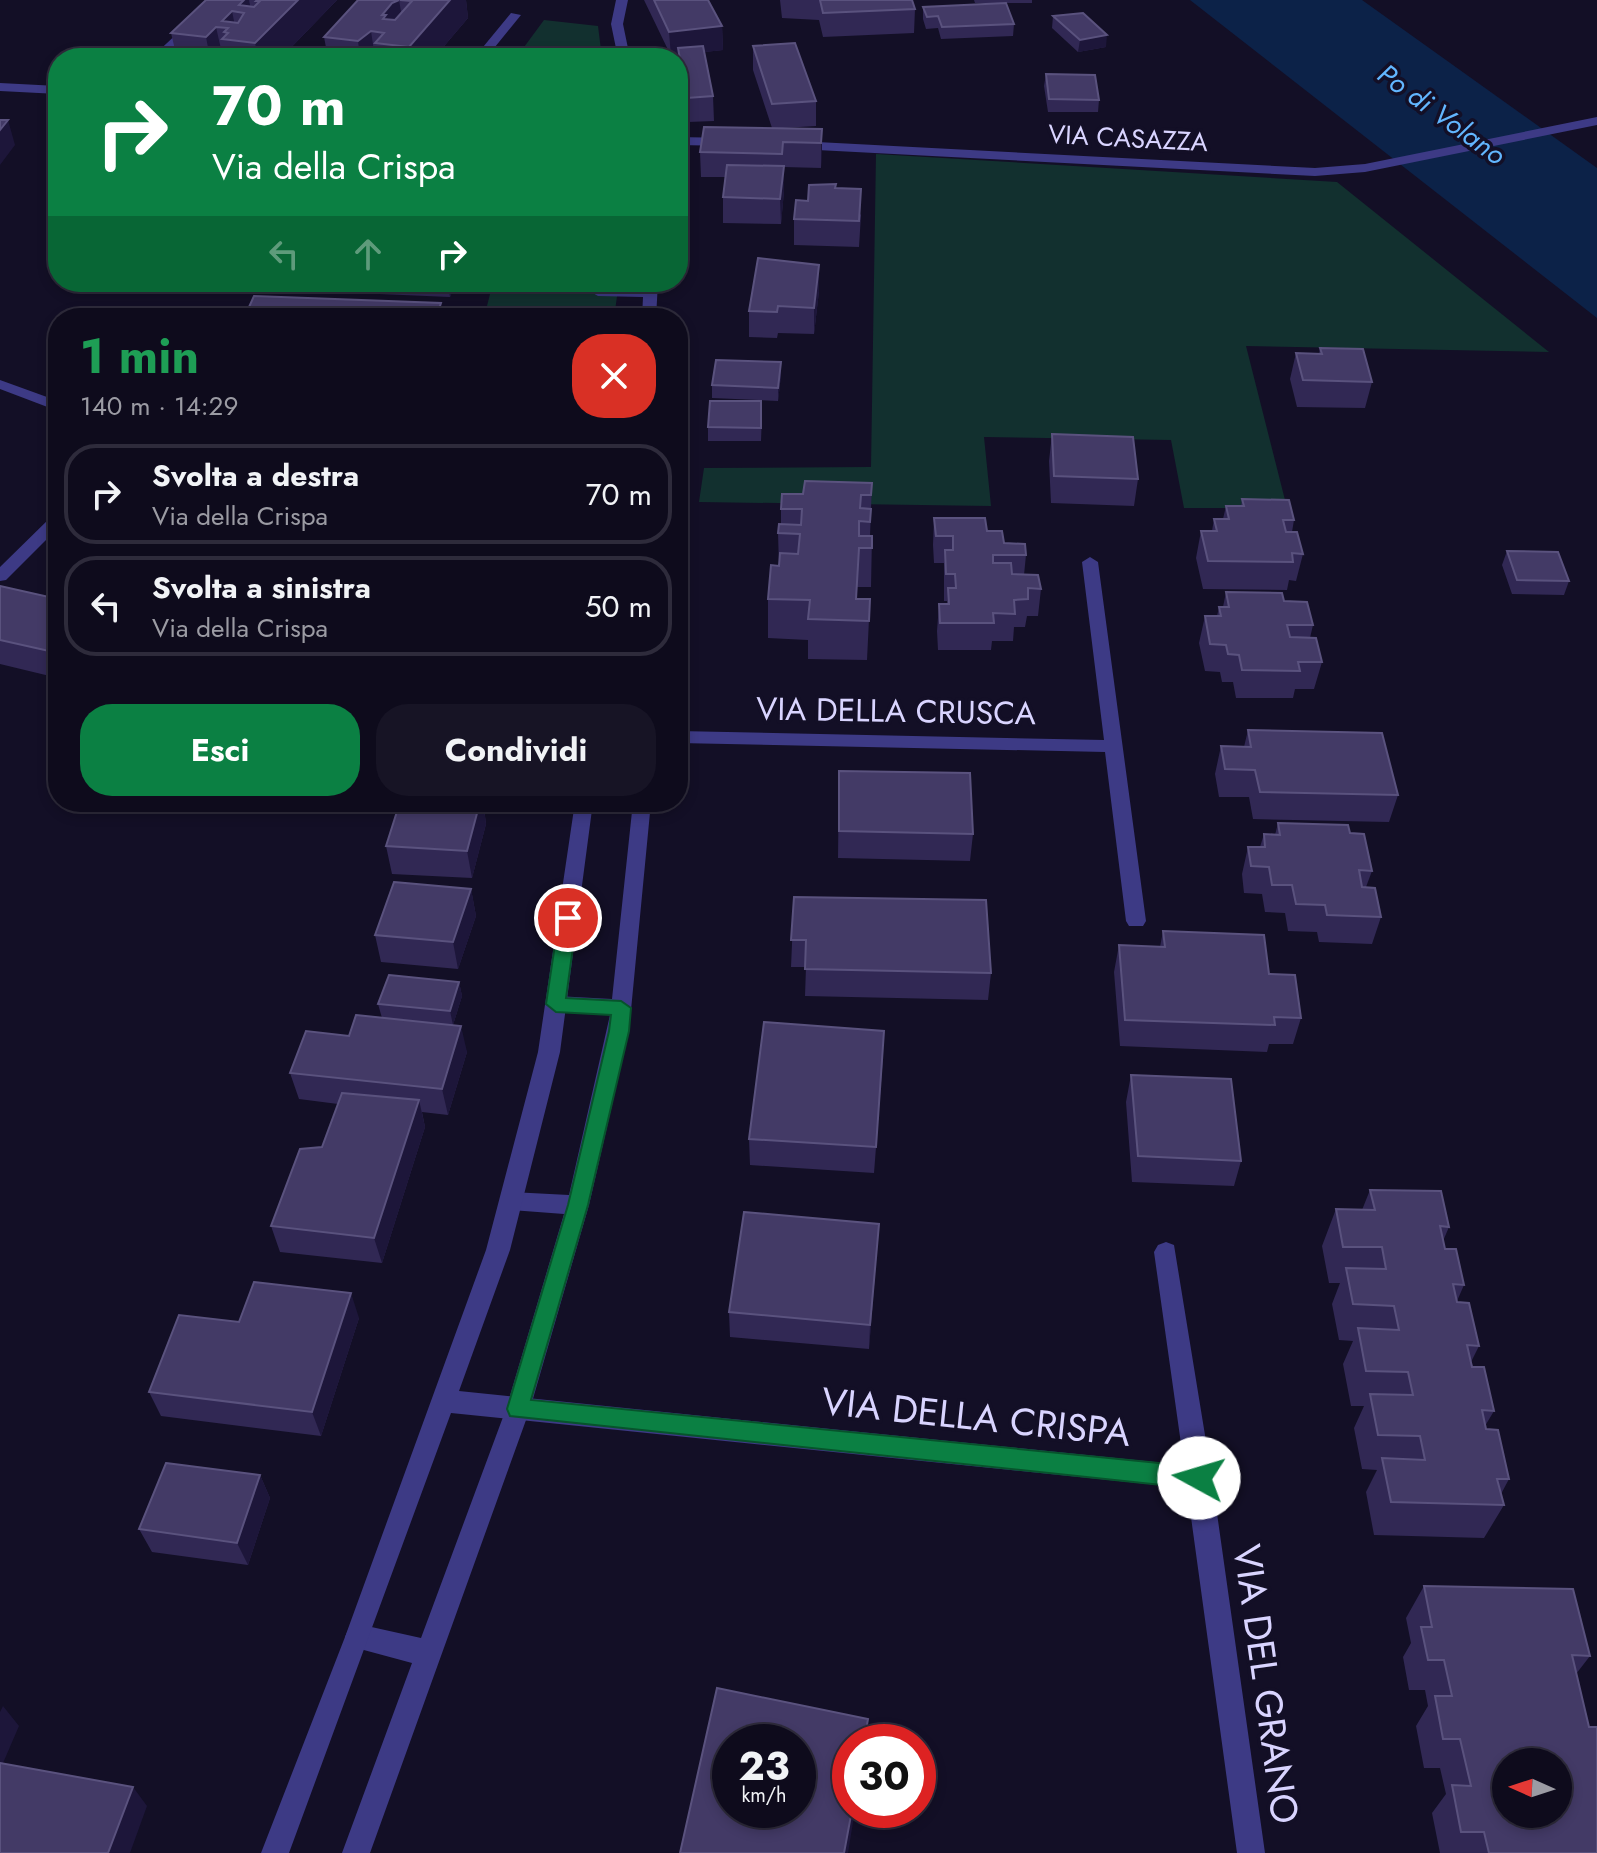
<!DOCTYPE html>
<html lang="it">
<head>
<meta charset="utf-8">
<style>
	:root { --surface:#0e0b1c; --page:#171425; --text:#f1f3f6; --muted:#9b9ba3; --line:#2e2b3b; --accent:#0b8043 }
	body { margin:0; font-family:Jost,sans-serif; background:var(--page); color:var(--text); height:100vh; display:flex; flex-direction:column; font-size:30px; white-space:nowrap }
	* { box-sizing:border-box; margin:0 }
	p { font-size:26px; color:var(--muted) }
	.icon { flex:none; width:44px; height:44px; fill:none; stroke:currentColor; stroke-width:2; stroke-linecap:round; stroke-linejoin:round }
	.map { position:relative; flex:1; overflow:hidden }
	.details { position:absolute; left:48px; top:308px; width:640px; height:504px; display:flex; flex-direction:column; background:var(--surface); border-radius:32px; box-shadow:0 4px 12px #0003,0 0 0 2px var(--line) }
	.details>* { flex:none }
	.guide { position:absolute; left:48px; top:48px; width:640px; height:244px; border-radius:32px; box-shadow:0 4px 12px #0003,0 0 0 2px var(--line); background:#0b8043; color:#fff; overflow:hidden }
	.needle { width:52px; rotate:273deg }
	.tools { position:absolute; left:1492px; top:1748px; display:grid; gap:16px }
	.tools a { display:grid; place-items:center; width:80px; height:80px; border-radius:50%; background:var(--surface); box-shadow:0 4px 12px #0003,0 0 0 2px var(--line); font-size:40px }
	.speed { position:absolute; left:712px; top:1724px; display:flex; gap:16px; font-size:40px; font-weight:700; text-align:center }
	.speed>* { display:grid; place-content:center; width:104px; height:104px; border-radius:50%; background:var(--surface); box-shadow:0 4px 12px #0003,0 0 0 2px var(--line); line-height:1 }
	.speed small { font-size:20px; font-weight:400 }
	.speed .limit { border:12px solid #d22; background:#fff; color:#111 }
	.pin { position:absolute; display:grid; place-items:center; width:68px; height:68px; color:#fff; margin:-34px; border:4px solid #fff; border-radius:50%; box-shadow:0 2px 8px #0007 }
	.me { position:absolute; width:88px; margin:-44px; rotate:276deg; stroke-linejoin:round; filter:drop-shadow(0 0 6px #0008) }
	.turn { display:flex; align-items:center; gap:28px; height:168px; padding:0 32px; font-size:36px }
	.turn .icon { width:104px; height:104px; stroke-width:2.5 }
	.turn b { display:block; font-size:56px; line-height:68px }
	.lanes { display:flex; align-items:center; height:76px; padding:0 32px; background:#0003; justify-content:center; gap:40px; direction:ltr }
	.lanes .off { opacity:.35 }
	.round { display:grid; place-items:center; flex:none; width:84px; height:84px; border-radius:32px; background:var(--page) }
	.headline { display:flex; align-items:center; justify-content:space-between; height:136px; padding:0 32px }
	h1 { font-size:48px; font-weight:700; line-height:60px; color:#1e9e55 }
	.action { display:flex; gap:16px; margin-top:auto; padding:16px 32px }
	.action a { flex:1; height:92px; border-radius:32px; background:var(--accent); color:#fff; font-size:32px; font-weight:700; line-height:92px; text-align:center }
	.action a+a { background:var(--page); color:var(--text) }
	ul { padding:0; list-style:none }
	li { display:flex; align-items:center; gap:24px; height:100px; margin:0 16px 12px; padding:0 16px; border:4px solid var(--line); border-radius:32px }
	li div { flex:1 }
	li b { display:block; font-size:30px }
	li em { font-style:normal }
	.map>svg:first-child { display:block }
</style>
</head>
<body>
<div class="map">
<svg width="1597" height="1853" viewBox="0 0 1597 1853">
	<rect width="100%" height="100%" fill="#130f26"/>
	<!-- green -->
	<path fill="#12302f" d="M544 20 598 26 602 58H516Z
		M876 154 1337 182 1549 352 1246 346 1287 508H1184L1171 440 984 437 991 506 699 502 704 468 871 467Z
		M493 282H619L614 318H484Z"/>
	<!-- water -->
	<path fill="#0c2248" d="M1190 0H1362L1597 168V318Z"/>
	<g fill="none" stroke-linecap="round" stroke-linejoin="round">
		<!-- lane -->
		<path fill="#3d3a85" fill-rule="evenodd" d="M678 471 689 476 686 498 678 503Z
			M633 802H651L629 1031 589 1205 530 1409 370 1853H342L412 1663 349 1646 345 1637 349 1628 358 1624 421 1638 506 1409 564 1214 511 1210 503 1208 500 1201 503 1194 511 1192 569 1195 610 1015 556 1012 549 1010 546 1004 549 998 556 996 612 999Z"/>
		<!-- street -->
		<path fill="#3d3a85" fill-rule="evenodd" d="M213 0H226L164 58H151Z
			M616 0H628L623 24 630 58H618L611 24Z
			M511 13 521 15 486 58H474Z
			M0 83 58 86V94L0 91Z
			M1597 117V125L1365 172 1315 176 798 149 792 145 798 141 1315 168 1365 164Z
			M678 137 730 138 736 142 730 146 678 145Z
			M644 282H658L656 318H642L643 297 598 296 591 292 598 288 644 289Z
			M0 380 58 401V411L0 389Z
			M58 514V528L6 580 0 581V567L52 516Z
			M1090 557 1098 562 1146 921 1143 926H1129L1126 921 1105 752 678 743V731L1104 740 1082 562Z
			M575 802H593L560 1052 510 1250 459 1391 1184 1465 1154 1252 1158 1245 1166 1242 1174 1245 1212 1478 1265 1853H1237L1187 1488 451 1413 289 1853H261L345 1637 486 1250 538 1052Z"/>
	</g>
	<!-- wall -->
	<path fill="#312854" d="M206 0H337L281 58H177L171 33Z
		M358 0H466L468 18 434 58H328L324 37Z
		M644 0H708L722 26 723 50 704 52 713 96 714 121 688 122 679 72 678 55 671 56Z
		M780 0H912L915 9 914 33 823 37 819 20 782 18Z
		M974 0H1032V3H1006L1014 24 1013 36 941 39 938 28 926 29 923 19V7L1005 3H975Z
		M1053 16 1106 47 1078 52 1052 28Z
		M753 46 816 101V126L783 128 822 129 821 168 784 167V191L781 224 723 223V197L725 177H701L700 152 772 128 753 70Z
		M1046 74 1099 100 1098 112H1048L1044 86Z
		M836 188 861 215 859 247 794 245V219Z
		M145 282H250L247 288 145 283Z
		M283 282H456L450 297 285 290Z
		M819 291 814 334 778 333 777 338 749 337V311Z
		M1320 348 1372 382 1365 408 1297 407 1290 379 1296 353 1319 354Z
		M781 362V375L778 401 712 398V385Z
		M762 415 761 441H708V427Z
		M1052 434 1138 479 1134 506 1051 503 1049 461Z
		M872 483 870 536H872L871 587H857V599H870L867 660 808 659V640L768 638V599L779 566 778 533 781 524V509L803 494Z
		M1242 499 1294 520 1292 532 1303 554 1296 581 1289 580 1287 590 1203 589 1196 558 1201 531H1212L1214 519H1223L1226 506H1241Z
		M934 518 987 531 1004 543 1026 555 1024 575 1041 589 1038 616H1027L1025 627H1014L1013 641H992L991 650H938L937 631 939 604H947V601H944V563H934L933 545Z
		M1507 551 1569 581 1564 595 1512 594 1502 565Z
		M0 586 58 599V678L0 664Z
		M1226 592 1284 601 1313 625 1310 638 1322 662 1314 689H1295L1293 698H1236L1233 682H1222L1220 672 1205 671 1199 643 1205 616H1217L1219 607H1223Z
		M1248 730 1398 795 1389 822 1253 819 1249 797H1219L1215 774 1221 746 1244 747Z
		M839 771 973 834 970 861 838 858Z
		M400 802H496L494 808H484L486 824 472 878 392 874 386 846Z
		M1278 823 1350 833 1372 871 1366 887 1381 917 1372 944 1319 942 1317 932 1288 931 1285 913 1265 912 1262 894 1244 893 1242 874 1248 847H1260L1264 834 1275 835Z
		M471 889 476 916 458 969 381 962 375 935Z
		M794 897 991 973 988 1000 805 996 806 967H791Z
		M1163 931 1269 974 1301 1018 1293 1044H1269L1267 1052 1120 1046 1114 972 1119 945 1160 947Z
		M459 982 462 996 453 1025 467 1052 448 1115 422 1112 425 1127 382 1263 280 1252 271 1226 322 1147 338 1104 299 1099 290 1073 349 1036 382 1018 378 1004Z
		M883 1057 874 1173 750 1165 749 1139Z
		M1131 1075 1241 1161 1234 1186 1132 1182 1126 1102Z
		M1370 1190 1449 1227 1443 1241 1445 1249 1464 1285 1457 1301 1479 1346 1471 1362 1494 1411 1485 1426 1509 1479 1501 1494 1504 1505 1484 1538 1374 1535 1366 1492 1377 1470 1362 1469 1354 1428 1364 1406H1351L1343 1364 1353 1341 1339 1340 1332 1304 1340 1283H1329L1322 1246 1336 1209 1362 1210Z
		M877 1249 869 1349 730 1337 729 1312Z
		M359 1318 321 1436 161 1416 149 1392 239 1322Z
		M260 1475 270 1498 248 1565 152 1552 139 1529Z
		M1424 1586 1590 1656 1576 1674 1597 1853H1440L1432 1813 1446 1794 1440 1768H1424L1416 1726 1428 1706 1425 1690H1409L1403 1657 1411 1643 1406 1618Z"/>
	<!-- shaded-wall -->
	<path fill="#1d163a" d="M244 0H249L255 30 239 5Z
		M298 0H337L281 58H258L255 43Z
		M399 0 405 34 391 44 382 15 392 3Z
		M450 0H466L468 18 434 58H411L409 47Z
		M232 11 238 41 222 21Z
		M722 26 723 50 679 55 678 48V55L671 56 669 32Z
		M216 27 223 58H210L206 37Z
		M371 31 375 58H360L358 41Z
		M1107 35 1106 47 1078 52 1080 40Z
		M8 120 15 145 0 165V130Z
		M822 129V154L821 168V143Z
		M784 166V191L781 224 780 199Z
		M819 265V291L814 334V308Z
		M447 282H456L450 297Z
		M441 303 443 318H436Z
		M781 362V375L778 401V388Z
		M480 802H483L486 824 472 878 467 851Z
		M471 889 476 916 458 969 453 942Z
		M459 982 462 996 453 1025 450 1011Z
		M461 1026 467 1052 448 1115 442 1089Z
		M419 1100 425 1127 382 1263 374 1238Z
		M879 1224 869 1349 870 1325Z
		M351 1293 359 1318 321 1436 312 1412Z
		M260 1475 270 1498 248 1565 237 1543Z
		M3 1706 19 1726 0 1770V1712Z
		M133 1787 147 1806 130 1853H108Z
		M852 1810H855L848 1853H844Z"/>
	<!-- building -->
	<path fill="#433a66" stroke="#5a527e" stroke-width="2" fill-rule="evenodd" d="M206 0H244L239 5 254 7 260 1H256L257 0H298L255 43 222 39 228 33 224 32 228 28 216 27 206 37 171 33ZM232 11 244 13 238 23 222 21Z
		M358 0H399L392 3 382 15H386L383 19 395 20 412 1 400 0H450L409 47 375 43 384 33 371 31 358 41 324 37Z
		M654 0H708L722 26 669 32Z
		M820 0H912L915 9 823 13Z
		M1006 3 1014 24 942 27 938 16 927 17 923 7Z
		M1083 13 1107 35 1080 40 1053 16Z
		M795 43 816 101 772 104 753 46Z
		M703 46 713 96 687 98 678 48Z
		M1046 74 1095 75 1099 100 1049 99Z
		M0 120H8L0 130Z
		M704 127 822 129 821 143 783 142 782 154 700 152Z
		M727 165 784 166 780 199 723 197Z
		M836 184 835 188 861 189 859 221 794 219 796 200 808 201 809 185Z
		M758 258 819 265 814 308 778 306 777 312 749 311Z
		M254 296 441 303 436 318H244Z
		M1320 348 1363 349 1372 382 1303 380 1296 353 1322 354Z
		M716 360 781 362 778 388 712 385Z
		M710 401H761V428L708 427Z
		M1052 434 1133 437 1138 479 1054 476Z
		M805 481 872 483 871 495H861L860 508 871 509 870 522 859 521V536H872V548H859L856 599H870L869 621 808 619 810 600 768 599 771 565 779 566 780 553 798 554 800 534 778 533 779 524 801 525 802 509H781L782 494H803Z
		M1242 499 1289 500 1294 520H1283L1286 532H1297L1303 554 1292 553 1293 562 1208 561 1201 531H1217L1214 519H1229L1226 506H1244Z
		M934 518H985L987 531H1002L1004 543 1025 544 1026 555H993V563H1011L1012 574 1038 575 1041 589 1028 588V599L1014 600 1015 614 993 613 994 623H940L939 604H949L948 588H956L955 574H946L945 550H953V536H936Z
		M1507 551 1558 552 1569 581 1517 580Z
		M0 586 58 599V653L0 640Z
		M1226 592 1282 593 1284 601 1307 602 1313 625H1287L1290 637 1316 638 1322 662H1298L1300 671 1242 670 1239 655 1228 654 1226 645 1210 644 1205 616H1221L1219 607H1229Z
		M1248 730 1382 733 1398 795 1260 792 1255 770 1225 769 1221 746 1251 747Z
		M839 771 970 773 973 834 839 831Z
		M400 802H480L467 851 386 846Z
		M1278 823 1348 825 1350 833 1364 834 1372 871 1359 870 1362 887 1375 888 1381 917 1327 915 1325 905 1296 904 1292 885H1272L1269 867 1251 866 1248 847H1265L1264 834 1280 835Z
		M394 882 471 889 453 942 375 935Z
		M794 897 986 900 991 973 805 969 806 940H791Z
		M1163 931 1264 935 1269 974 1295 975 1301 1018 1274 1017 1275 1025 1125 1020 1119 945 1165 947Z
		M389 975 459 982 450 1011 378 1004Z
		M356 1015 461 1026 442 1089 290 1073 306 1031 349 1036Z
		M764 1022 884 1031 876 1147 749 1139Z
		M1131 1075 1231 1079 1241 1161 1138 1156Z
		M342 1093 419 1100 374 1238 271 1226 300 1149 322 1147Z
		M1370 1190 1441 1191 1449 1227 1440 1226 1445 1249H1456L1464 1285 1453 1284 1457 1302 1469 1303 1479 1346 1467 1345 1472 1367H1484L1494 1411 1482 1410 1486 1429 1498 1430 1509 1479H1497L1504 1505 1391 1502 1382 1458 1425 1460 1420 1436 1378 1435 1370 1394 1413 1395 1408 1372 1366 1371 1358 1328 1399 1330 1394 1306 1353 1304 1346 1268 1386 1269 1382 1247H1343L1336 1209 1375 1210Z
		M744 1212 879 1224 870 1325 729 1312Z
		M254 1282 351 1293 312 1412 149 1392 179 1315 239 1322Z
		M166 1463 260 1475 237 1543 139 1529Z
		M1424 1586 1573 1589 1590 1656 1572 1655 1589 1727H1597V1853H1489L1484 1832H1461L1452 1785 1471 1786 1460 1739H1443L1435 1696H1452L1444 1660H1428L1421 1627H1432ZM1506 1762H1558V1814H1506Z
		M717 1688 868 1719 864 1742H850V1810H852L844 1853H680ZM730 1742H798V1810H730Z
		M0 1763 133 1787 108 1853H0Z"/>
	<!-- route -->
	<path fill="#0b8043" stroke="#07532c" stroke-width="2" d="M568 911 577 918 566 998 621 1001 631 1008 629 1031 588 1205 531 1400 1199 1467 1207 1470 1210 1478 1207 1486 1199 1489 510 1416 507 1409 568 1205 609 1031 611 1015 556 1012 546 1004 559 918Z"/>
	<g text-anchor="middle" stroke-width="7" stroke-linejoin="round" paint-order="stroke">
		<!-- far-street labels -->
		<g font-size="26" fill="#d9d4ff" stroke="#130f26">
			<text transform="translate(1128 138) rotate(3)" y="9">VIA CASAZZA</text>
		</g>
		<!-- far-water labels -->
		<g font-size="28" font-style="italic" fill="#62b6ff" stroke="#130f26">
			<text transform="translate(1442 114) rotate(36)" y="10">Po di Volano</text>
		</g>
		<!-- street labels -->
		<g font-size="32" fill="#d9d4ff" stroke="#130f26">
			<text transform="translate(896 711) rotate(1)" y="11">VIA DELLA CRUSCA</text>
		</g>
		<!-- near-street labels -->
		<g font-size="38" fill="#d9d4ff" stroke="#130f26">
			<text transform="translate(976 1417) rotate(6)" y="13">VIA DELLA CRISPA</text>
			<text transform="translate(1266 1684) rotate(82)" y="13">VIA DEL GRANO</text>
		</g>
	</g>
</svg>
<div class="tools">
<a><svg class="needle" viewBox="-14 -14 28 28"><path d="M0-13l5 13h-10z" fill="#e53935"/><path d="M0 13l5-13h-10z" fill="#9b9ba3"/></svg></a>
</div>
<div class="speed"><div>23<small>km/h</small></div><div class="limit">30</div></div>
<div class="pin" style="left:568px;top:918px;background:#d93025"><svg class="icon" aria-label="arrive" viewBox="0 0 24 24"><path d="M6 21V4h12l-3 4 3 4H6"/></svg></div>
<svg class="me" style="left:1199px;top:1478px" viewBox="-20 -20 40 40"><circle r="19" fill="#fff"/><path d="M0-13L10 11 0 6-10 11z" fill="#0b8043"/></svg>
<div class="guide">
<div class="turn"><svg class="icon" aria-label="right" viewBox="0 0 24 24"><path d="M7 20v-9h11M14 6l5 5-5 5"/></svg><div><b>70 m</b>Via della Crispa</div></div>
<div class="lanes"><svg class="icon off" aria-label="left" viewBox="0 0 24 24"><path d="M17 20v-9H6M10 6l-5 5 5 5"/></svg><svg class="icon off" aria-label="ahead" viewBox="0 0 24 24"><path d="M12 20V5M6 11l6-6 6 6"/></svg><svg class="icon" aria-label="right" viewBox="0 0 24 24"><path d="M7 20v-9h11M14 6l5 5-5 5"/></svg></div>
</div>
<section class="details">
<div class="headline"><div><h1>1 min</h1><p>140 m · 14:29</p></div><a class="round" style="background:#d93025;color:#fff"><svg class="icon" aria-label="close" viewBox="0 0 24 24"><path d="M6 6l12 12M18 6L6 18"/></svg></a></div>
<ul>
<li><svg class="icon" aria-label="right" viewBox="0 0 24 24"><path d="M7 20v-9h11M14 6l5 5-5 5"/></svg><div><b>Svolta a destra</b><p>Via della Crispa</p></div><em>70 m</em></li>
<li><svg class="icon" aria-label="left" viewBox="0 0 24 24"><path d="M17 20v-9H6M10 6l-5 5 5 5"/></svg><div><b>Svolta a sinistra</b><p>Via della Crispa</p></div><em>50 m</em></li>
</ul>
<div class="action"><a>Esci</a><a>Condividi</a></div>
</section>
</div>
</body>
</html>
